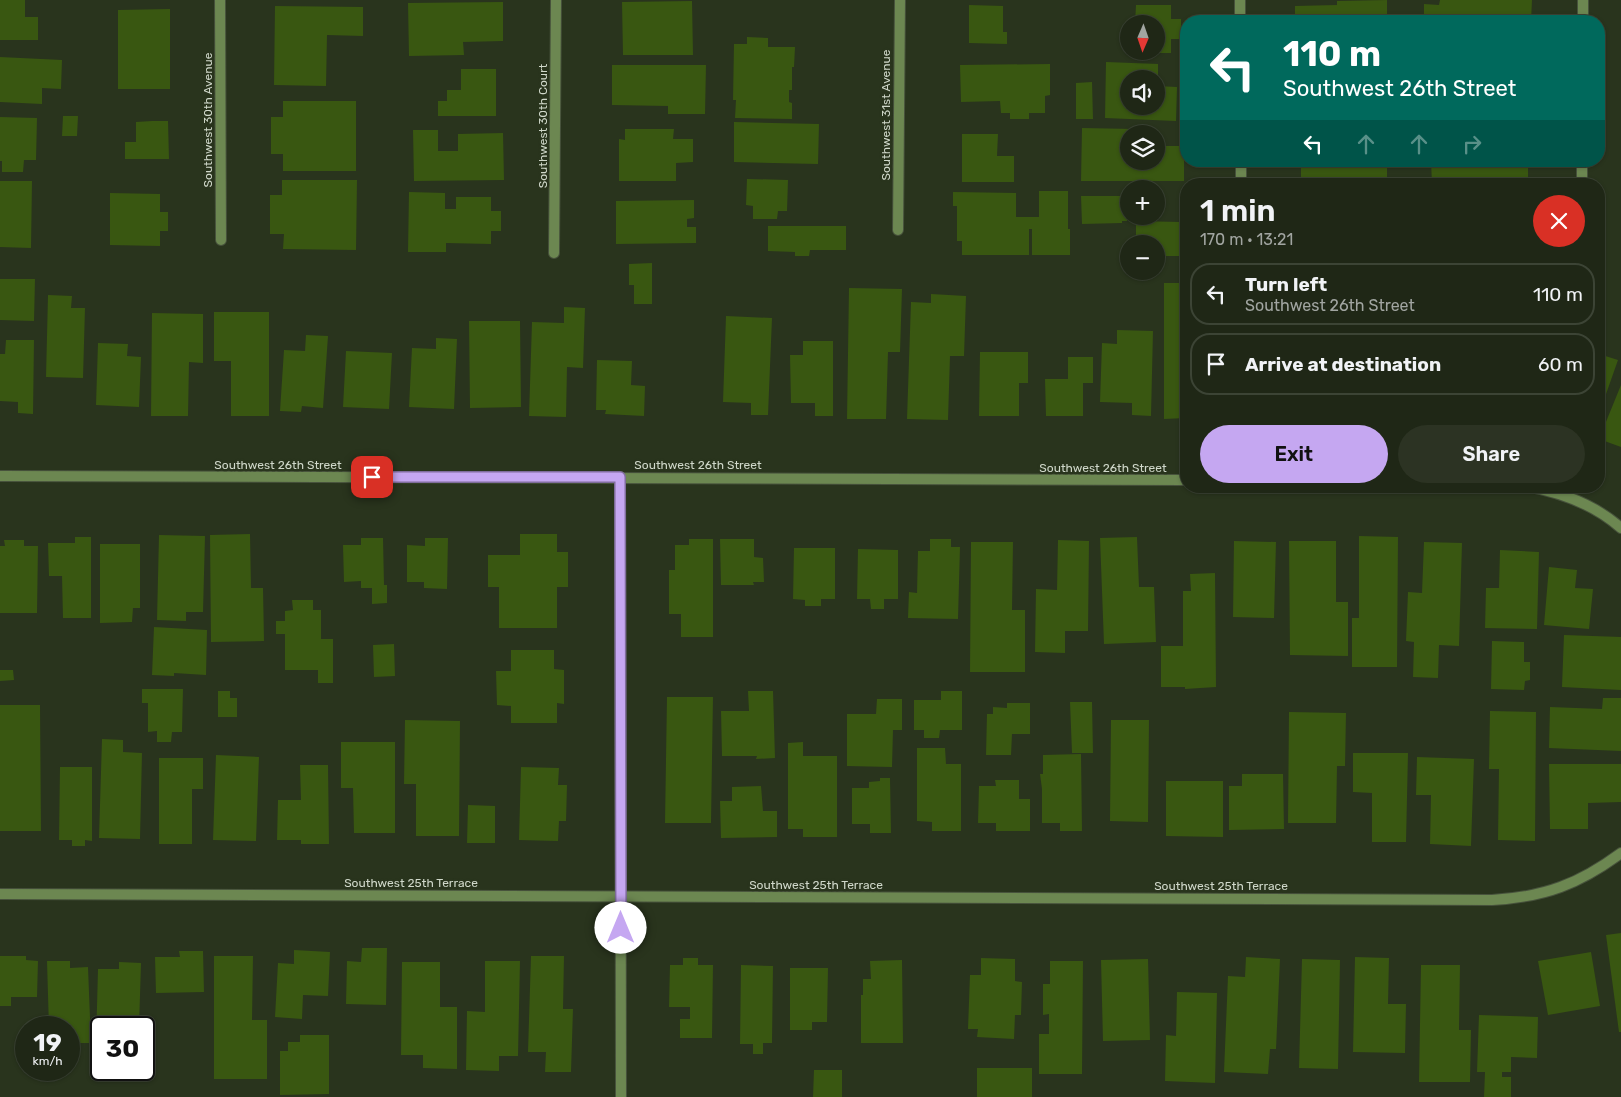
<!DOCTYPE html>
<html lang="en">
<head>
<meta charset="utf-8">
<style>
	:root { --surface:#1f2716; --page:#2c3323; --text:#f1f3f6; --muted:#a1a5a1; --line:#3c4435; --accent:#c5a7f1 }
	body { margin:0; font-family:Rubik,sans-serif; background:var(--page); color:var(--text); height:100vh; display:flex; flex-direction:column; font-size:19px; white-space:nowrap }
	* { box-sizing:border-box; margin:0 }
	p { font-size:16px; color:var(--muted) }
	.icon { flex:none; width:28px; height:28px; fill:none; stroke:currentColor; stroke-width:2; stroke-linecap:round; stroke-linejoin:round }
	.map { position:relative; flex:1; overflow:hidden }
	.sheet { position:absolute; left:1180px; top:178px; width:425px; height:315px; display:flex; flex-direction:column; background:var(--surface); border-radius:20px; box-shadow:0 1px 4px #0004,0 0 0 1px var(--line) }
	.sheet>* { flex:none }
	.banner { position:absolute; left:1180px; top:15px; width:425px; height:152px; border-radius:20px; box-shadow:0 1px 4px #0004,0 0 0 1px var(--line); background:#00695c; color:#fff; overflow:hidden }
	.needle { width:32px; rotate:182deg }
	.buttons { position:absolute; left:1120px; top:15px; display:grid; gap:10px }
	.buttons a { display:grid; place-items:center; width:45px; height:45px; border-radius:50%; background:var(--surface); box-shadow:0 1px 4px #0004,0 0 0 1px var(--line); font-size:25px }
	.speed { position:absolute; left:15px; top:1016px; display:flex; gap:10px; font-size:25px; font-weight:700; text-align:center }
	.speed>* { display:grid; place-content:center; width:65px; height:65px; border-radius:50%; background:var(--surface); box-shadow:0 1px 4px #0004,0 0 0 1px var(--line); line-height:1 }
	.speed small { font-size:12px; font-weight:400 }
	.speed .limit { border:2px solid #111; border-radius:8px; background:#fff; color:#111 }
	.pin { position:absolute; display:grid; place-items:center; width:42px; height:42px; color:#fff; margin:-21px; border-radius:10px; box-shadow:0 2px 8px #0006 }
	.me { position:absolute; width:55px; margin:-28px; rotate:0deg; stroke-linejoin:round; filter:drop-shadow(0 0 4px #0008) }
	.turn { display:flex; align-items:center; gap:18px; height:105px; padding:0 20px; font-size:22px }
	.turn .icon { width:65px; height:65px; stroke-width:2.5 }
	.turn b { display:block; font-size:35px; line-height:42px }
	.lanes { display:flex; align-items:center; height:48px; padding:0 20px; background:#0003; justify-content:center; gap:25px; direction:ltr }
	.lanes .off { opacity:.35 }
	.round { display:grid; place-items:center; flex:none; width:52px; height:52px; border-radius:26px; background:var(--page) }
	.overview { display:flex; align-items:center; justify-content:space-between; height:85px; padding:0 20px }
	h1 { font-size:30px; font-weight:600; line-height:38px }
	.button { display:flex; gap:10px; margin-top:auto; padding:10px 20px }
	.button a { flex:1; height:58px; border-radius:30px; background:var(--accent); color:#111; font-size:20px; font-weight:600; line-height:58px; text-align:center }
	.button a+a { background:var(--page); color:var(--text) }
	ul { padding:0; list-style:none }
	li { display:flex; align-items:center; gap:15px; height:62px; margin:0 10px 8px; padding:0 10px; border:2px solid var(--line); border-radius:20px }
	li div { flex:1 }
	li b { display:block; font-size:19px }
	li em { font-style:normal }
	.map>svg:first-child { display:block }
</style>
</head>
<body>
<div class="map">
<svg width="1621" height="1097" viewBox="0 0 1621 1097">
	<rect width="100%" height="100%" fill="#29341d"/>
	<!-- building -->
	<path fill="#395711" d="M0 0H25V17H38V40H0Z
		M1387 0V21H1295V6L1337 5V1Z
		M1440 0H1532L1531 21H1440V14H1424V4L1439 5Z
		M692 1 693 55H623L622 2Z
		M503 2V41L463 42 464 55 409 56 408 3Z
		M969 5 1003 6V32H1007V44L969 43Z
		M1136 5H1171V19H1181V39H1171V53H1156V24H1135Z
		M275 6 363 7V36L327 35 326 86 274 85Z
		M170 9V89H118V10Z
		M1127 35H1129V51H1127V46H1123V39H1126Z
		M747 37 768 38V47H795L794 67H792V90H789V102L792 103V119L735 118 736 100H733L734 44H747Z
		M0 57 62 60 61 89 42 88V104L0 102Z
		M1106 62 1158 64V79H1129V106H1156V86L1177 87 1176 121 1105 118Z
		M1050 64V95L1045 96V113H1029V119H1010V113H1001L1000 101 961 102 960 65Z
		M612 65H706L705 114H668V106L612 105Z
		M461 69H496V116H438V101H447V90H461Z
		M1092 82 1093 119H1076V83Z
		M283 101H356V171H283V154H271V117H283Z
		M63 116H78L77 136H62Z
		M0 117 37 118 36 160H24L23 172H2V161H0Z
		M152 121H168L169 159H125V142H136V122Z
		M734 122 819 124 818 164 734 162Z
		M1082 128 1134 129V134H1129V161H1156V146H1184V181H1081Z
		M625 129H674L673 139H693V162L676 163V181H619V139L625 140Z
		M413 130H438V151H458V134L503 133 504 180 414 181Z
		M962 134H998L997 156H1014V182H962Z
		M1301 161H1387V181L1301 182Z
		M1431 161H1528V184H1432Z
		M747 179 788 180 787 211H778L777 219H753V206L746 205Z
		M282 180H357L356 250 283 249 284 234H270V195H282Z
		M0 181H32L31 248 0 247Z
		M1039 191H1068V229H1070V255H1032V229H1029V255H962V241H957V206H953V192L1016 193V217H1039Z
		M409 192 445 193V209H456V197H491V211H501V231H491V244L446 243V252H408Z
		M110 193 160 194V212H168V231H160V246L110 245Z
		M1081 196H1122V202L1127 201V221H1122V223L1082 224Z
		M694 200V218L687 219V227H696V243L616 244V201Z
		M1136 221 1180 222 1179 256H1156V244H1136Z
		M768 226H846V250H810L809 256H795V252L768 251Z
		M652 263V304H634V285H629V264Z
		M0 279H35L34 321 0 320Z
		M1164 283H1186V418L1164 419Z
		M849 288 902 289 900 352H888L886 419H847Z
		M931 294 966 296 964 356H950L948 420 907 419 911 302 931 303Z
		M48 295 72 296 71 308H85L83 378 46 377Z
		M564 307 585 308 583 368 567 367 566 417 529 416 532 322 564 323Z
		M214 312H269V416H231V361H214Z
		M152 313 203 314V363L189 362 188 416H151Z
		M726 316 772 318 768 415H751V403L723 402Z
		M469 321H520L521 407 470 408Z
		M1117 330 1153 331 1151 416 1132 415V403L1100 402 1102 343 1117 344Z
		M306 335 328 336 323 408 302 406 301 412 280 411 284 350 305 351Z
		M436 338 457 339 454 409 409 407 412 348 436 349Z
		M6 340H34L33 414 18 413V402L0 401V354H5Z
		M803 341H833V416H815V403H791L790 355H803Z
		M98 343 128 344 127 356 141 357 139 407 96 405Z
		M346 351 392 353 389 409 343 407Z
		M980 352H1028V383H1019V416H979Z
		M1599 354 1618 360 1599 414Z
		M1068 357H1093V383H1083V416H1046L1045 379H1068Z
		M597 360 632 361 631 385 645 386 644 416 605 414 606 410H596Z
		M1621 385V447L1599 439Z
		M250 534 251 588H263L264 641 211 642 210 535Z
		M520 534H557V552H568V587H557V628H499V587H488V555H520Z
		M159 535 205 536 203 612H186V621L157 620Z
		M1359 536 1398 537 1397 667H1352V618H1359Z
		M75 537H91V618H63L62 576H49L48 543H75Z
		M1137 537 1139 587H1154L1156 642 1104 644 1100 538Z
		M361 538H383L384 585H387V603L372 604V588H361V581L344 582 343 545H361Z
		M425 538H448L447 589 424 588V582H407V545L425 546Z
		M689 539H713V637H681V614H669V570H675V545H689Z
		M720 539H754V557L763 558 764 582H753L754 585H721Z
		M930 539H951V547H960L958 619 908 618 909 592 917 593 918 551H930Z
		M4 540H24V546H38L37 613H0V546H5Z
		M1058 540 1089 541 1088 631H1065V653L1035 652 1036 589 1057 590Z
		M1234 541 1276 542 1274 618 1233 617Z
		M1289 541H1336V602H1348V656L1290 655Z
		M971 542H1013L1012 610H1025V672H970Z
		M1424 542 1462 543 1459 646 1439 645 1438 678 1413 677 1414 642 1406 641 1408 592 1422 593Z
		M100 544H140V608H133L132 622 100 623Z
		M794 548H835V599H821V606H805V600L793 599Z
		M858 549 898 550V599H884V609H871L870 599H857Z
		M1500 550 1539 552 1537 629 1485 628 1486 588H1499Z
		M1549 567 1577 570 1575 588 1593 589 1589 629 1544 625Z
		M1215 573 1216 687 1185 689V687H1161V646H1183V591H1191L1190 574Z
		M292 600H313V610H321V639H333V683H318V670H285V634H276V621H285V611L293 610Z
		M154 627 207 630 206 675 174 673V676L152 675Z
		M1564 635 1621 637V690L1562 687Z
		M1492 641 1524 642V662H1530V680L1525 681 1524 690 1491 689Z
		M394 644 395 676 374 677 373 645Z
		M511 650H554V669L564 670V704L557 703V723H511V706L497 705 496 671H511Z
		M0 670H13L14 680 0 681Z
		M142 689H183L182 732H172L171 742H157V731L148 732V703H142Z
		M218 691H230V698H237V717H218Z
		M748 691H773L775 758 756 759 757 756H722L721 711H749Z
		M941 691H962V730H940L939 738H924V730H914V700H941Z
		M667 697H713L711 823H665Z
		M1603 698H1621V751L1549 748 1550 707 1602 709Z
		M877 699H902V730H893L892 767 847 766V714H876Z
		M1070 702H1092L1093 753H1072Z
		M1007 703H1030V734H1012L1011 755H986L987 714H993V707L1007 708Z
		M0 705H40L41 831H0Z
		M1490 711 1536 712 1535 841 1498 840 1499 769H1489Z
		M1289 712 1346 713 1345 766H1337L1336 823H1288Z
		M405 720 460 721 459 836H416V784H404Z
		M1111 720H1149L1148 822 1110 821Z
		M102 739 123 740V752L142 753 140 839 99 838Z
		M341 742H395V833H354L353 788H341Z
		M803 742V756H837V837H803V829H788V743Z
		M917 748H945L946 764H961V831H932V822L917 821Z
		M1353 753H1408L1406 842H1372V793L1353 792Z
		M1081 754 1082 831H1060V823H1042V789L1040 774H1043V755Z
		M216 755 259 757 256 841 213 840Z
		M1417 757 1474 759 1471 846 1430 844 1431 795H1416Z
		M159 758H203V789H192V844H159Z
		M1549 764H1621V802L1588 803V829H1550Z
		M300 765H328L329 844H301V840H277L278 800H301Z
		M60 767H92V841L85 840V846H72V840H59Z
		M521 767 559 768 558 785H567L566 821H559L558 841 519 840Z
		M1242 774H1283L1284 829 1229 830V786H1242Z
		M880 778H890L891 833H870V824H852V788H869V782L880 781Z
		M995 780H1019V799H1030V831H996V823H978L979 786H996Z
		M1166 781H1223V837L1166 836Z
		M761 786 763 811H777V837L721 838 720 801H732V787Z
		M468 805 495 806V843H467Z
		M1621 933V1032H1619L1606 935Z
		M362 948H387L386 1005 346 1004 347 961 361 962Z
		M294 950 330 952 328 996 303 995 302 1019 275 1017 278 963 294 964Z
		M179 951H203L204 992 156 993 155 957H180Z
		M1591 952 1600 1006 1548 1015 1538 961Z
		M0 956H26V960L38 961 37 997H11V1006H0Z
		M214 956H253L252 1020H267V1079H214Z
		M531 956H564L563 1009H573L571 1072H545L546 1052H528Z
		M1246 957 1280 959 1276 1049H1270L1268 1074 1224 1072 1228 976 1245 977Z
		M1355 957 1389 958 1388 1004H1406L1405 1053 1353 1052Z
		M683 958H698V965H713L712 1038H680V1019H690V1007H669L670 965H683Z
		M981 958 1015 959V981L1022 982 1021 1015H1015L1014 1039 977 1037 978 1029H968L970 975H981Z
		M1148 959 1150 1040 1103 1041 1101 960Z
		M1302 959 1340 960 1338 1069 1299 1068Z
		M902 960 903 1043H861V995H863V979H871L870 961Z
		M47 961H70V968L88 967 91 1043H70L69 1028H49Z
		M485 961H520L518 1056H499V1071L466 1070 467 1011 485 1012Z
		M1050 961H1083L1082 1074H1039V1034H1049V1014L1043 1015V984H1050Z
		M119 962 141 963 139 1028H101V1044H96L98 969H119Z
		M402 962H440V1007H457V1069L423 1068V1055H401Z
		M741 965 773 966 772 1043H763V1054H753V1044H740Z
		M1421 965H1460L1459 1030H1471L1470 1082H1419Z
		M790 968H828L827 1022H812V1030H790Z
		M1177 992 1217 993 1215 1083 1165 1081 1166 1035 1176 1036Z
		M1479 1015 1538 1017 1537 1058 1511 1057V1072H1502V1077H1511V1097H1484L1485 1072H1477Z
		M300 1035H329V1094L280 1095V1051H288V1042H300Z
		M977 1068H1032V1097H977Z
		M814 1070H842V1097H813Z"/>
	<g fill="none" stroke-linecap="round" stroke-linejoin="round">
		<!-- street casing -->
		<g stroke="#47523c" stroke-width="12">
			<path id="street" d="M220 0 221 240
				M1240 0V21
				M1583 21V0
				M1241 161V184
				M1582 184V161
				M898 230 900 0
				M554 253 556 0
				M0 476 1186 480
				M620 477 621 1097
				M1526 486C1560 492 1595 505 1621 528
				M0 894 1492 900C1545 897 1579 884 1621 853"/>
		</g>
		<!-- street -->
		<use href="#street" stroke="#6c8751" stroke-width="10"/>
	</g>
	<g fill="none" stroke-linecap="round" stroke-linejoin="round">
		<!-- route casing -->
		<g stroke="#806d9d" stroke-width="12">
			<path id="route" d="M372 477H620L621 928"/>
		</g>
		<!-- route -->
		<use href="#route" stroke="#c5a7f1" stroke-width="9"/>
	</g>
	<g text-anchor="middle" stroke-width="4.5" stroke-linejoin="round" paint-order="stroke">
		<!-- street labels -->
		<g font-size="12" fill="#d0d8ca" stroke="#29341d">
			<text transform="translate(886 115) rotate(-90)" y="4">Southwest 31st Avenue</text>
			<text transform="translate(208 120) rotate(-90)" y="4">Southwest 30th Avenue</text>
			<text transform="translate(543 126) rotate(-90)" y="4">Southwest 30th Court</text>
			<text x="278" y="469">Southwest 26th Street</text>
			<text x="698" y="469">Southwest 26th Street</text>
			<text x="1103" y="472">Southwest 26th Street</text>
			<text x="411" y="887">Southwest 25th Terrace</text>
			<text x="816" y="889">Southwest 25th Terrace</text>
			<text x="1221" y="890">Southwest 25th Terrace</text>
		</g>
	</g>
</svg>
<div class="buttons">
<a><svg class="needle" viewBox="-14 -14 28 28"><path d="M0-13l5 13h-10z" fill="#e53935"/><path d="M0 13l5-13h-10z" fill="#a1a5a1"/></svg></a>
<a><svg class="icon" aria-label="sound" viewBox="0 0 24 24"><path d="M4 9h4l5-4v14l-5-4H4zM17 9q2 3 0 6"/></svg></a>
<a><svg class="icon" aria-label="layers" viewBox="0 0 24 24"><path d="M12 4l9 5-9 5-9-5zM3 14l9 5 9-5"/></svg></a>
<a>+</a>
<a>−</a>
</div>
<div class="speed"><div>19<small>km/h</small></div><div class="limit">30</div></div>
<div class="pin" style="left:372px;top:477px;background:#d93025"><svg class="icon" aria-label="arrive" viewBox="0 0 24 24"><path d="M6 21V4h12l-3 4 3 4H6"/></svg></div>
<svg class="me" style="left:621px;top:928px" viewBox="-20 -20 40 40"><circle r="19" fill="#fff"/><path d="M0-13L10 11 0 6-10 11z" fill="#c5a7f1"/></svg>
<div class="banner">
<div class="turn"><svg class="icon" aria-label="left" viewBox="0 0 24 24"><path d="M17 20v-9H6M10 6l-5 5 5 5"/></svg><div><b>110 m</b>Southwest 26th Street</div></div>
<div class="lanes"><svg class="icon" aria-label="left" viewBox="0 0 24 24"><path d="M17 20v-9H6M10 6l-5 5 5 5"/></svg><svg class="icon off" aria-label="ahead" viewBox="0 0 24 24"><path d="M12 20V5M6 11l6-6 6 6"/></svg><svg class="icon off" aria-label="ahead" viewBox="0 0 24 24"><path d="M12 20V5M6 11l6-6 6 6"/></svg><svg class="icon off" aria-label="right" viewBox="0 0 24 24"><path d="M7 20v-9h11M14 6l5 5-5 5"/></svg></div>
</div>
<section class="sheet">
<div class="overview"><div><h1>1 min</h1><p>170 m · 13:21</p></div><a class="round" style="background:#d93025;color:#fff"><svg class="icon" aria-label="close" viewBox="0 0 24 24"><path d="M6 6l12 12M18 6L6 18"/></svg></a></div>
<ul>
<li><svg class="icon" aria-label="left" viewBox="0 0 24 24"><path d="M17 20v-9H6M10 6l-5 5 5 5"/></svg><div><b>Turn left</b><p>Southwest 26th Street</p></div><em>110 m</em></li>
<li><svg class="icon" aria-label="arrive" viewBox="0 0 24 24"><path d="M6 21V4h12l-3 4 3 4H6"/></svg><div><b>Arrive at destination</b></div><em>60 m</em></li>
</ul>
<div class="button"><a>Exit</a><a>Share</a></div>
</section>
</div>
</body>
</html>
